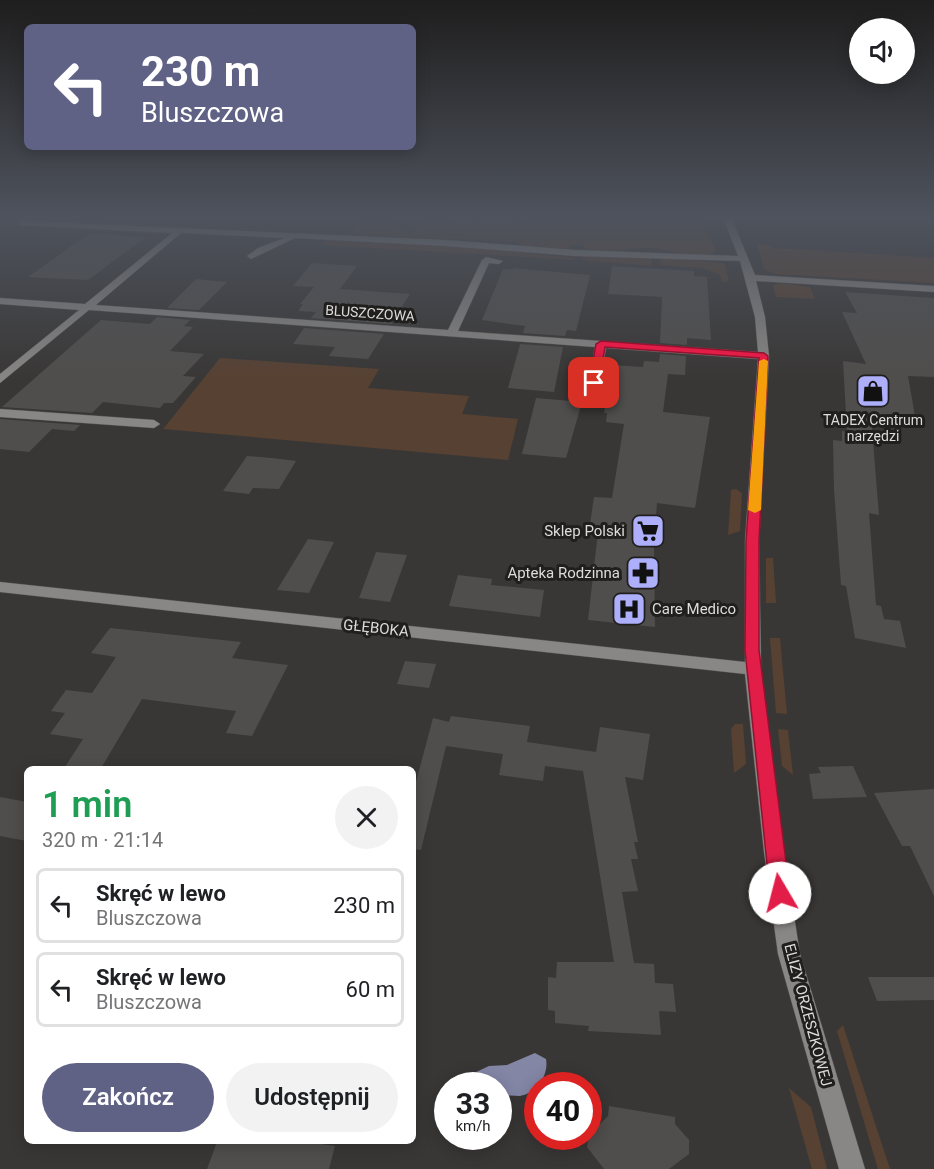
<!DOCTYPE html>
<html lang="pl">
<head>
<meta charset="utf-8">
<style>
	:root { --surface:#fff; --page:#f2f2f2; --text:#202124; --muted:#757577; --line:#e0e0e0; --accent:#5f6185 }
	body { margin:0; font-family:Roboto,sans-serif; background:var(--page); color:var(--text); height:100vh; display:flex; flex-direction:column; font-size:22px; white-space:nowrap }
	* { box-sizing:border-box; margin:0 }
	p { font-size:20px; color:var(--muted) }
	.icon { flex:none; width:33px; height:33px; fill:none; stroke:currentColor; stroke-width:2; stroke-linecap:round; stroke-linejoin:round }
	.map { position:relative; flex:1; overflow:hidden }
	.side { position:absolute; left:24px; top:766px; width:392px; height:378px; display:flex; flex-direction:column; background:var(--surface); border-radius:9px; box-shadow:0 3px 15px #0003 }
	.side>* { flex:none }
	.top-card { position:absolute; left:24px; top:24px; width:392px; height:126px; border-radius:9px; box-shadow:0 3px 15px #0003; background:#5f6185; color:#fff; overflow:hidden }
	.tools { position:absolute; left:849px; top:18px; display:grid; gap:12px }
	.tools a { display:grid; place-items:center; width:66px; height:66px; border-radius:50%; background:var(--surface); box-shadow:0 3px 15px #0003; font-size:30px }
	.speed { position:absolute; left:434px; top:1072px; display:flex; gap:12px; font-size:30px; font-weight:700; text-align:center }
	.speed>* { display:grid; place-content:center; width:78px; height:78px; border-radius:50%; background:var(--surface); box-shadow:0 3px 15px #0003; line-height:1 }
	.speed small { font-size:15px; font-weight:400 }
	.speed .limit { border:9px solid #d22; background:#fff; color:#111 }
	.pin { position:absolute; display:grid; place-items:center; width:51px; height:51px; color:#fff; margin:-26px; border-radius:12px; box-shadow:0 3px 9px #0006 }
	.me { position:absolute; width:66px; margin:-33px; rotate:352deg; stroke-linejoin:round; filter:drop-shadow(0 0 4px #0008) }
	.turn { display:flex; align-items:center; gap:21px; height:126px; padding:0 18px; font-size:27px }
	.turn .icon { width:78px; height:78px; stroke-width:2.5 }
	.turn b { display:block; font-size:42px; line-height:51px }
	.round { display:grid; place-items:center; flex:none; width:63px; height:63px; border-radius:32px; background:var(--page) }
	.overview { display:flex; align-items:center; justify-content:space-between; height:102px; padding:0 18px }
	h1 { font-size:36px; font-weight:600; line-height:45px; color:#1e9e55 }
	.action { display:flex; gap:12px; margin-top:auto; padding:12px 18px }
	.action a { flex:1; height:69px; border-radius:36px; background:var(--accent); color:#fff; font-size:24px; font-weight:600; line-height:69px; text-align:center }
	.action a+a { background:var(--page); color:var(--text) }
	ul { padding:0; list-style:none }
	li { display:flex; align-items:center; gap:18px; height:75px; margin:0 12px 9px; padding:0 6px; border:3px solid var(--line); border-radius:9px }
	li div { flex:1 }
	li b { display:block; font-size:22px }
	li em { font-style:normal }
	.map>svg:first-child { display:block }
</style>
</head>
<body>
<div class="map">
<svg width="934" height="1169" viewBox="0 0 934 1169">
	<rect width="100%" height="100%" fill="#393736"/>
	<!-- green -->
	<path fill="#574132" d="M0 217 178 226 165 235 0 225Z
		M364 217H389L411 236 423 217H701L716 252C698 261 679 253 661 249 636 244 612 255 586 250L584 245H571L568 249 523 247 519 242 352 234Z
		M327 238 459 246 574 258V260L322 245Z
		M756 242 776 248 934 258V283L776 274 765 270Z
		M584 257H647L652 258 651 266 580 260Z
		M664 258 722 263 725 264 729 281 722 282 720 275 702 268 660 265V260Z
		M780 283 810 287 815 299 776 297 773 285Z
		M220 358 379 369 368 388 469 396 462 414 518 419 508 460 163 429Z
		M736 489 742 493 740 531 728 535 731 490Z
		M766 558H773L776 603H766Z
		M770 638H780L787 714 776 713Z
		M735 724H743L746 764 734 773 731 729Z
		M778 729 788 730 793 775 782 766Z
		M843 1025 890 1169H878L837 1031Z
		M789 1088 811 1107 827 1169H812Z"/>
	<!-- water -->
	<path fill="#8486a6" d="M535 1053 546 1059C549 1075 537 1093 520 1096 515 1096 510 1095 505 1096L498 1102V1086H459V1080L489 1066 507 1065Z"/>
	<!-- building -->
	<path fill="#504e4c" d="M90 233 146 237 88 280 28 277Z
		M312 263 357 266 340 289 410 294 391 324 311 318 316 312 298 311 303 304H300L314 287 293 286Z
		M612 266 694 271V276L707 277 711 340 687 338V345L660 343 662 297 608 294Z
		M513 268 590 275 576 331 567 330 565 336 523 333 525 326 482 320 503 269 513 270Z
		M196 279 227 282 199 310 167 308Z
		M845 292 934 298V377L908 376 916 422 871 417 879 515 869 513 876 605 881 606 884 619 900 621 906 648 855 638 846 586 841 585 834 489 833 440 842 441V431L847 432 843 361 866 364 842 312 857 313Z
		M157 317 190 320 184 326 193 327 170 351 204 354 183 376 196 377 173 403H164L160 408 103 402 92 413 2 407 101 320 150 324Z
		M304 328 384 334 368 359 329 356 335 347 293 344Z
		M520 344 563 347 554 392 508 388Z
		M660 354 686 356 685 375 668 374 663 412 710 417 695 508 657 503 654 545 655 627 588 620 598 532 589 531 594 497 612 498 624 424 606 422 607 413H604L612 365 643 367 644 361 659 362Z
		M536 398 582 402 566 458 522 454Z
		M0 419 80 425 74 431 52 429 29 452 0 449Z
		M247 456 272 458 296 461 279 489 253 488 249 494 223 491Z
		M308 539 334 542 309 593 277 590Z
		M376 552 407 555 390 602 359 598Z
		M458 575 492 579 491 585 544 590 540 617 449 606Z
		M110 628 241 642 232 658 288 665 252 736 226 733 236 711 142 699 100 770H63L83 739 50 734 65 713 51 711 66 690 92 693 116 657 91 653Z
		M405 661 436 664 429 688 397 684Z
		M451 716 530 726 527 742 596 752 600 727 650 734 643 780 625 777 638 842H634L638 859H631L638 891 622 892 634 963 654 964 655 983 673 984 676 1012 659 1011 661 1035 588 1031 589 1026 555 1023V1011L548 1010V977L556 978 557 962H614L583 771 545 766 543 781 499 775 503 754 446 746 421 850 412 849V797L433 718 449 722Z
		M853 766 867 797 813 799 809 774 821 773 818 767Z
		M934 789V896L910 846H902L874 793Z
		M0 797 27 802V841L0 836Z
		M868 977H934V1000L877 1001Z
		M609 1106 675 1117V1124L689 1140V1154L669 1169H604L587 1147 589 1135 608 1116Z
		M217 1142H308L335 1146 329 1169H207Z"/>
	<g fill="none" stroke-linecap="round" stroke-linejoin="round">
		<!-- minor casing -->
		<g stroke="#565452" stroke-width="1">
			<path id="minor" d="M723 217H731L755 275 934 286V292L756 281 765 317 769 356 759 541 761 669 784 852 800 954 865 1169H839L778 954 764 852 745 674 0 592V582L745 662V541L758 359 606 348 597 400 591 403 585 400 595 347 89 310 0 383V374L79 310 0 304V298L85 304 172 233 19 225V221H22L445 240 575 250 738 256ZM181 233 285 238 258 248 247 256 251 259 295 238 445 246 575 256 740 261 755 317 758 352 458 331 489 263 499 264 503 261 486 257 482 260 448 330 96 305Z
				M0 409 154 420 160 424 154 428 0 417Z"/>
		</g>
		<!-- path -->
		<path stroke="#6c6b6a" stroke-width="2" stroke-dasharray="1.5 3" stroke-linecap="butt" d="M447 217 478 225 531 217
			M487 219 501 222"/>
		<!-- minor -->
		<use href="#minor" fill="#898785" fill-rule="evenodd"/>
	</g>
	<!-- sky -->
	<linearGradient id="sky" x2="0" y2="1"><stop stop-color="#1f1e1e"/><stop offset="0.57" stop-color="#4e535d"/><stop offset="1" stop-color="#4e535d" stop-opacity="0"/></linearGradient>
	<rect width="934" height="381" fill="url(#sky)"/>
	<!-- route -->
	<path fill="#e11d48" stroke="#92132f" stroke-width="1.5" d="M601 341 764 353 768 356 759 541V650L790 893 787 899 780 901 773 899 770 893 745 650 746 541 759 358 605 347 599 383 594 386 589 383 596 344Z"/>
	<!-- slow -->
	<path fill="#f59e0b" d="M764 359 768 361 761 510 755 513 748 510 759 361Z"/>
	<!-- icons -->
	<defs>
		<g id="shop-square" transform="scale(1.725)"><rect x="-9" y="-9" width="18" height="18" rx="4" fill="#adaffb" stroke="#201f1e"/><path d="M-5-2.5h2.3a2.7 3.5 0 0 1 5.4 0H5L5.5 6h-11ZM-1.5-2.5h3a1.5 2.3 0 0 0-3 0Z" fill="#111"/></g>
		<g id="supermarket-square" transform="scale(1.725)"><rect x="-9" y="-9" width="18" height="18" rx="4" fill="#adaffb" stroke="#201f1e"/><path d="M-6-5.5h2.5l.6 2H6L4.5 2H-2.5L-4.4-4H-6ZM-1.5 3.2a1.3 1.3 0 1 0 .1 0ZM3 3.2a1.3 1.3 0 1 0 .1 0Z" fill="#111"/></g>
		<g id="pharmacy-square" transform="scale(1.725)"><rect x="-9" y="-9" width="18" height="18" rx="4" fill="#adaffb" stroke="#201f1e"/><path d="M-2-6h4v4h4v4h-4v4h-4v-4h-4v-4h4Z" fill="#111"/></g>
		<g id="hospital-square" transform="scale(1.725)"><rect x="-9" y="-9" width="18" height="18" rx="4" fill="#adaffb" stroke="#201f1e"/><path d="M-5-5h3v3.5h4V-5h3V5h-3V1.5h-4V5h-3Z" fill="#111"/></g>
	</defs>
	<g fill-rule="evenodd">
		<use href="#shop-square" x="873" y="391"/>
		<use href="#supermarket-square" x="648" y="531"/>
		<use href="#pharmacy-square" x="643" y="573"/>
		<use href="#hospital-square" x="629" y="609"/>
	</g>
	<g text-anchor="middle" stroke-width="6" stroke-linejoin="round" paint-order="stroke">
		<!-- far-street labels -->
		<g font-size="14" fill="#dddcdb" stroke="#201f1e">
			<text transform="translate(370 313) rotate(4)" y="5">BLUSZCZOWA</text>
		</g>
		<!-- far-poi labels -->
		<g font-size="14" fill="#dddcdb" stroke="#201f1e">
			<text x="873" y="425">TADEX Centrum<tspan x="873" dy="16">narzędzi</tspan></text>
		</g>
		<!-- poi labels -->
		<g font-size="15" fill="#dddcdb" stroke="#201f1e" text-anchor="end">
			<text x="625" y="536">Sklep Polski</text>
			<text x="620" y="578">Apteka Rodzinna</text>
			<text x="652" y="614" text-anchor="start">Care Medico</text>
		</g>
		<!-- street labels -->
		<g font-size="15" fill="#dddcdb" stroke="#201f1e">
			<text transform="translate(376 628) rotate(6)" y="5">GŁĘBOKA</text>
			<text transform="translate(808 1015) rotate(75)" y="5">ELIZY ORZESZKOWEJ</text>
		</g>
	</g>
</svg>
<div class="tools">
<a><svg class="icon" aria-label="sound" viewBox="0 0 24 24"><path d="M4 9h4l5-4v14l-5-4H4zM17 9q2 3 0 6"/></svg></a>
</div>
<div class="speed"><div>33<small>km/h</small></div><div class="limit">40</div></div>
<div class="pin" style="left:594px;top:383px;background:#d93025"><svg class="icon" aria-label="arrive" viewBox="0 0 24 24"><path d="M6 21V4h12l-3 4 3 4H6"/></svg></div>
<svg class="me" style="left:780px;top:893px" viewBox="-20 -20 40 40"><circle r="19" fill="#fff"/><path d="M0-13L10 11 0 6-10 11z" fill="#e11d48"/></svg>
<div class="top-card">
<div class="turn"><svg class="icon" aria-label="left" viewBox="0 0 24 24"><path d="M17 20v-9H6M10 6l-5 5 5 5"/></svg><div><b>230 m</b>Bluszczowa</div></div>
</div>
<section class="side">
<div class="overview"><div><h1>1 min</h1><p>320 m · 21:14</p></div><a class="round"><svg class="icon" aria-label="close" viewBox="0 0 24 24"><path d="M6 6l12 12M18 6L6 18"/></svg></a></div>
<ul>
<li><svg class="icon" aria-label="left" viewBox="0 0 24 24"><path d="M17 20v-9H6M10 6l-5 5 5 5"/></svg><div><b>Skręć w lewo</b><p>Bluszczowa</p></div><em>230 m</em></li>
<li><svg class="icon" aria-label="left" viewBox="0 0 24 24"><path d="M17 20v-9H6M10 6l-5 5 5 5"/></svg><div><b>Skręć w lewo</b><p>Bluszczowa</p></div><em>60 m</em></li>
</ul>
<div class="action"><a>Zakończ</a><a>Udostępnij</a></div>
</section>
</div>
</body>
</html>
